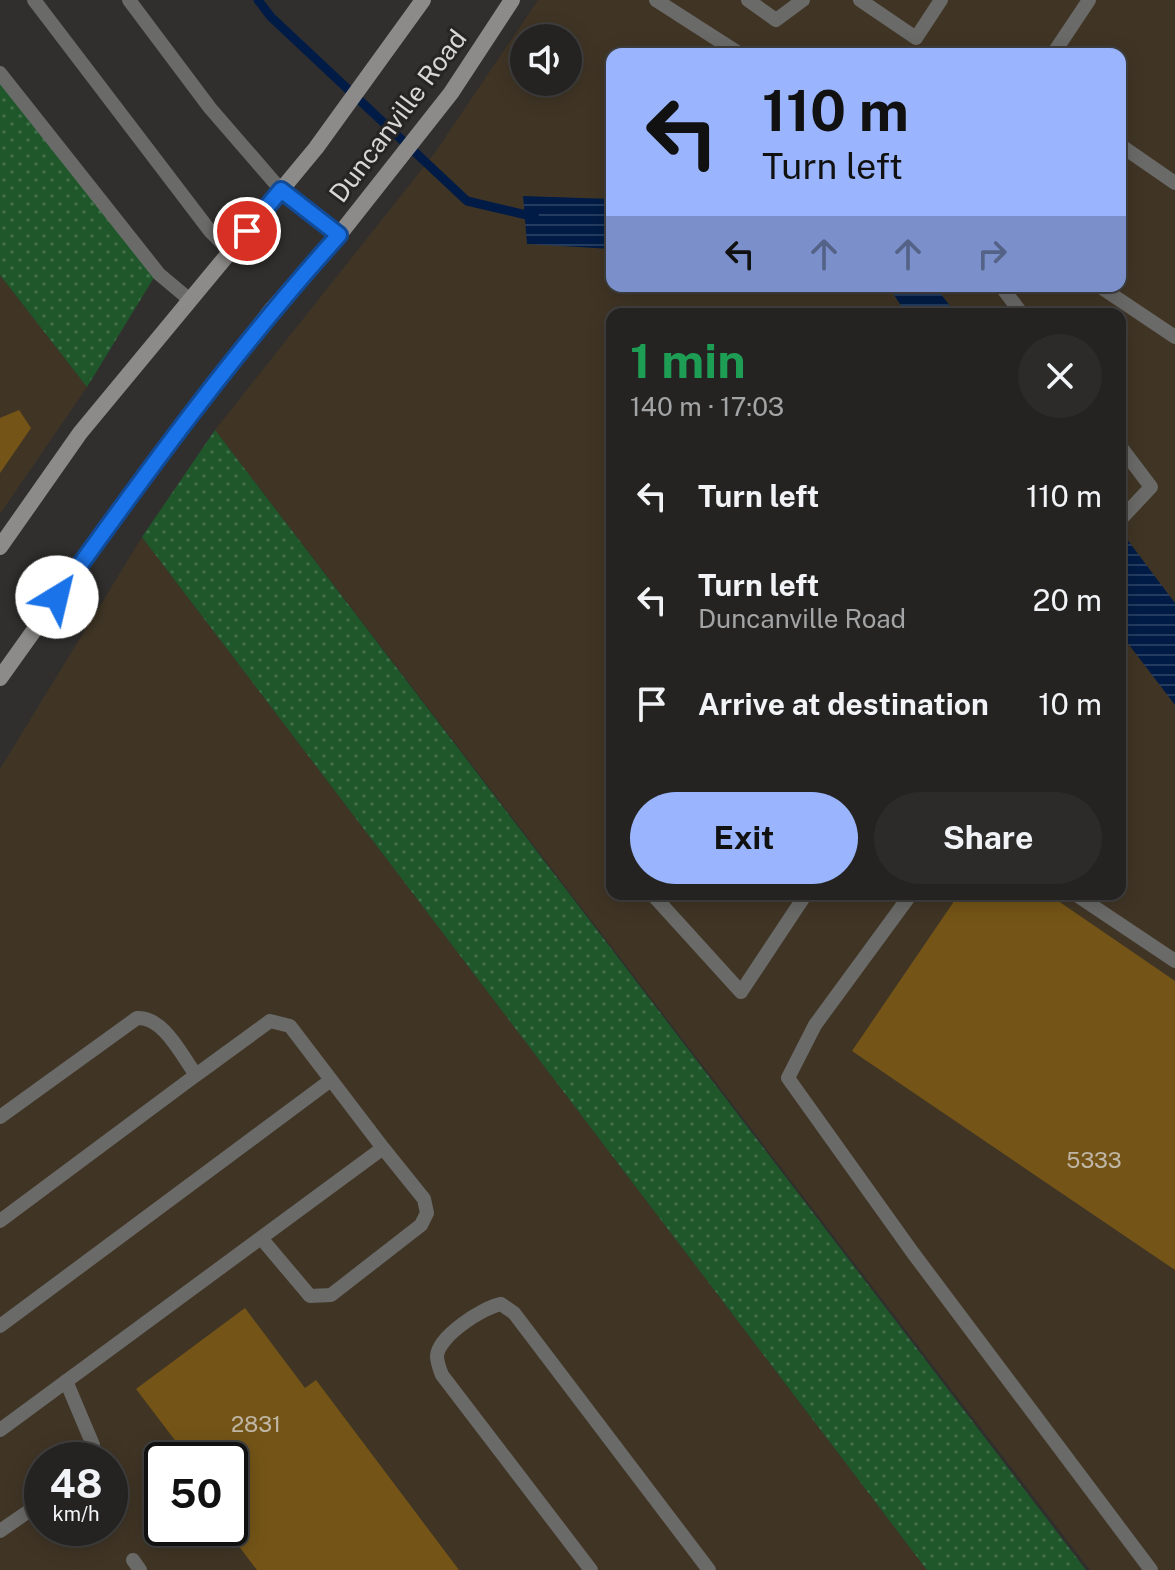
<!DOCTYPE html>
<html lang="en">
<head>
<meta charset="utf-8">
<style>
	:root { --surface:#242322; --page:#2c2b2a; --text:#f1f3f6; --muted:#a3a4a5; --line:#414040; --accent:#9ab5fd }
	body { margin:0; font-family:"Public Sans",sans-serif; background:var(--page); color:var(--text); height:100vh; display:flex; flex-direction:column; font-size:30px; white-space:nowrap }
	* { box-sizing:border-box; margin:0 }
	p { font-size:26px; color:var(--muted) }
	.icon { flex:none; width:44px; height:44px; fill:none; stroke:currentColor; stroke-width:2; stroke-linecap:round; stroke-linejoin:round }
	.map { position:relative; flex:1; overflow:hidden }
	.details { position:absolute; left:606px; top:308px; width:520px; height:592px; display:flex; flex-direction:column; background:var(--surface); border-radius:16px; box-shadow:0 4px 20px #0003,0 0 0 2px var(--line) }
	.details>* { flex:none }
	.hud { position:absolute; left:606px; top:48px; width:520px; height:244px; border-radius:16px; box-shadow:0 4px 20px #0003,0 0 0 2px var(--line); background:#9ab5fd; color:#111; overflow:hidden }
	.fabs { position:absolute; left:510px; top:24px; display:grid; gap:16px }
	.fabs a { display:grid; place-items:center; width:72px; height:72px; border-radius:50%; background:var(--surface); box-shadow:0 4px 20px #0003,0 0 0 2px var(--line); font-size:40px }
	.speed { position:absolute; left:24px; top:1442px; display:flex; gap:16px; font-size:40px; font-weight:700; text-align:center }
	.speed>* { display:grid; place-content:center; width:104px; height:104px; border-radius:50%; background:var(--surface); box-shadow:0 4px 20px #0003,0 0 0 2px var(--line); line-height:1 }
	.speed small { font-size:20px; font-weight:400 }
	.speed .limit { border:4px solid #111; border-radius:12px; background:#fff; color:#111 }
	.pin { position:absolute; display:grid; place-items:center; width:68px; height:68px; color:#fff; margin:-34px; border:4px solid #fff; border-radius:50%; box-shadow:0 2px 8px #0007 }
	.me { position:absolute; width:88px; margin:-44px; rotate:36deg; stroke-linejoin:round; filter:drop-shadow(0 0 6px #0008) }
	.turn { display:flex; align-items:center; gap:28px; height:168px; padding:0 24px; font-size:36px }
	.turn .icon { width:104px; height:104px; stroke-width:2.5 }
	.turn b { display:block; font-size:56px; line-height:68px }
	.lanes { display:flex; align-items:center; height:76px; padding:0 24px; background:#0003; justify-content:center; gap:40px; direction:ltr }
	.lanes .off { opacity:.35 }
	.round { display:grid; place-items:center; flex:none; width:84px; height:84px; border-radius:42px; background:var(--page) }
	.headline { display:flex; align-items:center; justify-content:space-between; height:136px; padding:0 24px }
	h1 { font-size:48px; font-weight:700; line-height:60px; color:#1e9e55 }
	.action { display:flex; gap:16px; margin-top:auto; padding:16px 24px }
	.action a { flex:1; height:92px; border-radius:48px; background:var(--accent); color:#111; font-size:32px; font-weight:700; line-height:92px; text-align:center }
	.action a+a { background:var(--page); color:var(--text) }
	ul { padding:0; list-style:none }
	li { display:flex; align-items:center; gap:24px; height:104px; padding:0 24px }
	li div { flex:1 }
	li b { display:block; font-size:30px }
	li em { font-style:normal }
	.map>svg:first-child { display:block }
</style>
</head>
<body>
<div class="map">
<svg width="1175" height="1570" viewBox="0 0 1175 1570">
	<defs>
		<pattern id="grass-dots" width="8" height="8" patternUnits="userSpaceOnUse" patternTransform="scale(2)"><rect width="8" height="8" fill="#1f572b"/><path d="M2 2h.1M6 6h.1" fill="none" stroke="#3f6e49" stroke-width="1.8" stroke-linecap="round"/></pattern>
		<pattern id="water-rules" width="6" height="5" patternUnits="userSpaceOnUse" patternTransform="scale(2)"><rect width="6" height="5" fill="#001c46"/><path d="M0 2.5h6" fill="none" stroke="#243c60"/></pattern>
	</defs>
	<rect width="100%" height="100%" fill="#302f2d"/>
	<!-- commercial -->
	<path fill="#403525" fill-rule="evenodd" d="M538 0H1175V1570H1090L215 430 434 154ZM524 38H568V82H524ZM612 54H1120V286H612ZM612 314H1120V894H612Z
		M0 275 87 387 0 514Z
		M142 537 927 1570H0V769ZM42 1460H110V1528H42ZM162 1460H230V1528H162Z"/>
	<!-- grass -->
	<path fill="url(#grass-dots)" d="M0 66 158 271 87 387 0 275Z
		M215 430 1086 1570H927L142 537Z"/>
	<!-- water -->
	<path fill="url(#water-rules)" d="M523 196 612 199V249L527 244Z
		M882 286H935L956 314H906L893 293Z
		M1120 530 1175 603V705L1120 633Z"/>
	<g fill="none" stroke-linecap="round" stroke-linejoin="round">
		<!-- stream -->
		<path stroke="#001c46" stroke-width="9" d="M258 0 271 17 467 201 535 217"/>
	</g>
	<!-- building -->
	<path fill="#755517" d="M19 410 31 428 0 473V418Z
		M959 894H1048L1175 981V1270L852 1051Z
		M245 1308 305 1388 316 1380 459 1570H257L225 1528H230V1460H190L136 1389Z"/>
	<g fill="none" stroke-linecap="round" stroke-linejoin="round">
		<!-- service -->
		<path stroke="#6a6a69" stroke-width="14" d="M34 0 210 231 230 251
			M129 0 210 108 281 190
			M656 0 740 54
			M748 0 776 20 803 0
			M860 0 916 38 941 0
			M1053 54 1089 0
			M0 73 159 274 190 300
			M1120 145 1175 183
			M1001 286 1022 314
			M1099 286 1175 337
			M1120 446 1151 487 1120 520
			M652 894 741 992 806 894
			M911 894 815 1025 788 1078 913 1253 1151 1570
			M1075 894 1175 961
			M0 1117 137 1018C163 1016 182 1056 196 1075L270 1021 290 1026 383 1148 0 1430
			M0 1221 196 1075
			M261 1238 310 1296 331 1295 421 1225 427 1213 424 1199 383 1148
			M0 1326 331 1080
			M66 1381 93 1445 92 1460
			M0 1531 42 1502
			M133 1560 140 1570
			M591 1570 442 1375C440 1370 437 1361 437 1356 438 1336 484 1307 501 1304L514 1313 709 1570"/>
		<!-- secondary -->
		<path stroke="#8c8b89" stroke-width="16" d="M281 190 339 235
			M0 547 80 433 316 148 423 0
			M0 678 142 479 272 309 339 235 451 93 512 0"/>
	</g>
	<g fill="none" stroke-linecap="round" stroke-linejoin="round">
		<!-- route casing -->
		<g stroke="#114b97" stroke-width="20">
			<path id="route" d="M57 597C146 473 236 349 339 235L281 190 247 231"/>
		</g>
		<!-- route -->
		<use href="#route" stroke="#1a73e8" stroke-width="14"/>
	</g>
	<g text-anchor="middle" stroke-width="6" stroke-linejoin="round" paint-order="stroke">
		<!-- number labels -->
		<g font-size="22" fill="#bfb6a6">
			<text x="1094" y="1168">5333</text>
			<text x="256" y="1432">2831</text>
		</g>
		<!-- street labels -->
		<g font-size="26" fill="#d8d7d6" stroke="#262523">
			<text transform="translate(398 116) rotate(-53)" y="9">Duncanville Road</text>
		</g>
	</g>
</svg>
<div class="fabs">
<a><svg class="icon" aria-label="sound" viewBox="0 0 24 24"><path d="M4 9h4l5-4v14l-5-4H4zM17 9q2 3 0 6"/></svg></a>
</div>
<div class="speed"><div>48<small>km/h</small></div><div class="limit">50</div></div>
<div class="pin" style="left:247px;top:231px;background:#d93025"><svg class="icon" aria-label="arrive" viewBox="0 0 24 24"><path d="M6 21V4h12l-3 4 3 4H6"/></svg></div>
<svg class="me" style="left:57px;top:597px" viewBox="-20 -20 40 40"><circle r="19" fill="#fff"/><path d="M0-13L10 11 0 6-10 11z" fill="#1a73e8"/></svg>
<div class="hud">
<div class="turn"><svg class="icon" aria-label="left" viewBox="0 0 24 24"><path d="M17 20v-9H6M10 6l-5 5 5 5"/></svg><div><b>110 m</b>Turn left</div></div>
<div class="lanes"><svg class="icon" aria-label="left" viewBox="0 0 24 24"><path d="M17 20v-9H6M10 6l-5 5 5 5"/></svg><svg class="icon off" aria-label="ahead" viewBox="0 0 24 24"><path d="M12 20V5M6 11l6-6 6 6"/></svg><svg class="icon off" aria-label="ahead" viewBox="0 0 24 24"><path d="M12 20V5M6 11l6-6 6 6"/></svg><svg class="icon off" aria-label="right" viewBox="0 0 24 24"><path d="M7 20v-9h11M14 6l5 5-5 5"/></svg></div>
</div>
<section class="details">
<div class="headline"><div><h1>1 min</h1><p>140 m · 17:03</p></div><a class="round"><svg class="icon" aria-label="close" viewBox="0 0 24 24"><path d="M6 6l12 12M18 6L6 18"/></svg></a></div>
<ul>
<li><svg class="icon" aria-label="left" viewBox="0 0 24 24"><path d="M17 20v-9H6M10 6l-5 5 5 5"/></svg><div><b>Turn left</b></div><em>110 m</em></li>
<li><svg class="icon" aria-label="left" viewBox="0 0 24 24"><path d="M17 20v-9H6M10 6l-5 5 5 5"/></svg><div><b>Turn left</b><p>Duncanville Road</p></div><em>20 m</em></li>
<li><svg class="icon" aria-label="arrive" viewBox="0 0 24 24"><path d="M6 21V4h12l-3 4 3 4H6"/></svg><div><b>Arrive at destination</b></div><em>10 m</em></li>
</ul>
<div class="action"><a>Exit</a><a>Share</a></div>
</section>
</div>
</body>
</html>
